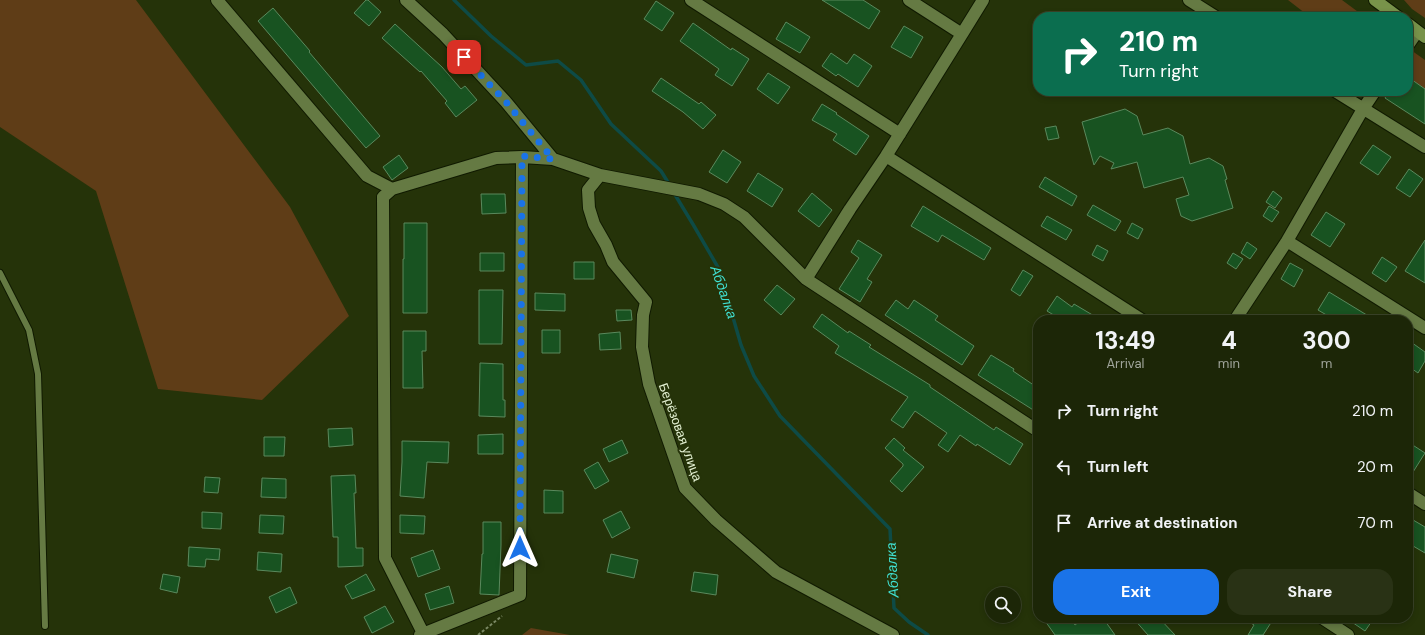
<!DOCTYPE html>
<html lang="en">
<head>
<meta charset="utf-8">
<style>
	:root { --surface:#1c2607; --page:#293215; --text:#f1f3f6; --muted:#a0a59b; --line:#3a4328; --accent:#1a73e8 }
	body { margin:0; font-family:"DM Sans",sans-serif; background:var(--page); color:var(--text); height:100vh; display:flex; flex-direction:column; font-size:15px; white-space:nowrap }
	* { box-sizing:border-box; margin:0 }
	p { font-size:13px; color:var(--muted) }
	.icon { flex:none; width:22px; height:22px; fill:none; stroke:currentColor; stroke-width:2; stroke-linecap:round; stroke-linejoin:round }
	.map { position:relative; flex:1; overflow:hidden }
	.drawer { position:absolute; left:1033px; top:315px; width:380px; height:308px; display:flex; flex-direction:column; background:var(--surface); border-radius:16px; box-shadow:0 2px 6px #0003,0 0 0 1px var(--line) }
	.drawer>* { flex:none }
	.banner { position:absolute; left:1033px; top:12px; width:380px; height:84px; border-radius:16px; box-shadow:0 2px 6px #0003,0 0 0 1px var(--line); background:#0b6e4f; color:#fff; overflow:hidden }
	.fabs { position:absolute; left:985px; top:587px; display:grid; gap:8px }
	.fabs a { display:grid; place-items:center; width:36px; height:36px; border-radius:50%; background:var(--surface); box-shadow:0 2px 6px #0003,0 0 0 1px var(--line); font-size:20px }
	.pin { position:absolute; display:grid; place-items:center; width:34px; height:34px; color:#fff; margin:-17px; border-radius:8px; box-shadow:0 2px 6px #0006 }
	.me { position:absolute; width:44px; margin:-22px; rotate:0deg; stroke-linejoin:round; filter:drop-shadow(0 0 3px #0008) }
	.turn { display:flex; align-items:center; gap:14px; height:84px; padding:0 20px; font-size:18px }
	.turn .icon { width:52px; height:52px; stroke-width:2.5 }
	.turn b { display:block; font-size:28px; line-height:34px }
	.eta { display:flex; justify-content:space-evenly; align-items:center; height:68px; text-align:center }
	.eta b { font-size:24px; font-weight:700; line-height:28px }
	.cta { display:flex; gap:8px; margin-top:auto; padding:8px 20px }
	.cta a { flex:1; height:46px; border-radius:16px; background:var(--accent); color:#fff; font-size:16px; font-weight:700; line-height:46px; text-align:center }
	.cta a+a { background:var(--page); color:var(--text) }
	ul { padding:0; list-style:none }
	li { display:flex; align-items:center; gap:12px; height:56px; padding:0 20px }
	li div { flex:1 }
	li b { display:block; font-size:15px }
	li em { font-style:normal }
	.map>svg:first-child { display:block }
</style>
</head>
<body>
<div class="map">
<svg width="1425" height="635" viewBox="0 0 1425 635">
	<rect width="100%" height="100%" fill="#253309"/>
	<!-- green -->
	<path fill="#5f3d17" d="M0 0H136L290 207 349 316 262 400 158 389 96 191 0 127Z
		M1288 0H1342L1365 17H1310Z
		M1404 0H1425V18L1412 9Z
		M1408 48 1425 60V102L1408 90Z
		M531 628 570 635H522Z"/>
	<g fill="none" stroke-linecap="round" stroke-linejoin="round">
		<!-- stream -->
		<path stroke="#0e4b46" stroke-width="3.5" d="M454 0 491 36 526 65 558 61 581 80 611 124 661 171 669 184
			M674 193 694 226 719 269 741 345 754 376 780 416 890 529 894 608 909 622 928 635"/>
	</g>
	<!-- building -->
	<path fill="#185321" stroke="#5a895d" d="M366 0H368L381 12 369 26 354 13Z
		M822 0H863L880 11 869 29Z
		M656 1 674 13 662 31 644 19Z
		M273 8 310 51 309 52 380 136 366 148 258 21Z
		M786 22 810 37 800 53 776 39Z
		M693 23 731 50 732 48 749 59 732 86 715 75 719 69 680 41Z
		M395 24 442 67 461 89 465 86 477 100 456 117 445 103 447 101 421 71 420 72 382 38Z
		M904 26 923 37 911 58 891 47Z
		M831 53 847 64 854 54 872 66 858 87 838 74 836 76 822 66Z
		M768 73 790 87 778 104 757 89Z
		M1408 77 1425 89V124L1385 98 1389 91H1408Z
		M661 78 699 104 701 102 716 115 703 129 683 112 652 91Z
		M822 104 837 113 836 114 869 136 856 155 833 140 837 134 812 120Z
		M1125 109 1137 116 1143 135 1168 128 1183 136 1190 164 1209 158 1223 166 1227 179 1225 180 1233 208 1192 221 1181 216 1176 199 1189 195 1183 177 1144 188 1137 162 1111 169 1114 163 1100 156 1094 165 1082 122Z
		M1056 126 1059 138 1048 140 1045 128Z
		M1373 145 1391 157 1378 175 1360 163Z
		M723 150 741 162 727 183 709 172Z
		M399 155 408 168 392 180 383 167Z
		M1409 169 1423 179 1410 197 1396 188Z
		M758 173 783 189 772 207 747 191Z
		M1045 177 1077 196 1072 206 1039 187Z
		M1273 191 1282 198 1275 208 1266 202Z
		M812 193 832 210 819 227 798 211Z
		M481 194H505L506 213 482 214Z
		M1093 205 1121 221 1115 231 1087 215Z
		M923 206 991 248 984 260 942 235 938 242 911 226Z
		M1269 206 1279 212 1272 222 1263 216Z
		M1326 212 1345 224 1330 247 1311 235Z
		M1047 216 1072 230 1066 240 1041 226Z
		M404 223H427V313H403V259H404Z
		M1132 223 1143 229 1138 239 1127 233Z
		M858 240 882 255 867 279 872 282 860 302 839 289 859 258 851 252Z
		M1425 240V283L1405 271Z
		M1247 242 1257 249 1250 259 1241 253Z
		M1097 245 1108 251 1103 261 1092 255Z
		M480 253H504V271H480Z
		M1233 253 1243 259 1236 269 1227 263Z
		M1382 257 1397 267 1386 282 1372 273Z
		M574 262H594V279H574Z
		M1290 263 1303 270 1294 287 1281 279Z
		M1023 270 1033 276 1020 296 1011 290Z
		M777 285 795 299 781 315 764 300Z
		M479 290H503L502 344H479Z
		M1329 292 1375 320H1335L1318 310Z
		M535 293 565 294V311L535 310Z
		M1057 296 1072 307 1074 304 1101 320H1062L1047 311Z
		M896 300 908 309 914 300 938 316 935 320 974 346 962 365 885 315Z
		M616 310H631L632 320 617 321Z
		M822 314 848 333 849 331 871 345 869 347 930 385V387L994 430 996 427 1023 444 1010 465 977 444 976 446 960 435 948 452 938 445 947 433 915 411 903 428 891 420 908 397 835 353 839 346 813 327Z
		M542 330H560V353H542Z
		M403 331H426V351H422L423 388H403Z
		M620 332 621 349 600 350 599 334Z
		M1408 340 1425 352V361L1418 373 1408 366Z
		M991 355 1014 369 1013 371 1038 388V413L978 375Z
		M480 363 503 364V400H505V417L479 416Z
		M352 428 353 445 329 447 328 429Z
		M503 434V454H478V435Z
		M264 437H285L284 456H264Z
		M894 438 905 448 903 450 924 467 902 492 890 481 903 466V464L885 448Z
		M622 440 628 453 609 462 603 449Z
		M402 441 449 442 448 463 427 462 424 498 400 496 402 462Z
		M1408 442 1425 453 1408 480Z
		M598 462 609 481 595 489 584 470Z
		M355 475 356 493H354L356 548H363V566L338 567V537H333L331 476Z
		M205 477 220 478 218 493 204 492Z
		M262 478 286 479V498L261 497Z
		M544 490 563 491V513H544Z
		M621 511 630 528 612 538 603 520Z
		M202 512 222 513 221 529 202 528Z
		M260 515 284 516 283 534 259 533Z
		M400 515 425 516 424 534 400 533Z
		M1408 517 1425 527V553L1408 543Z
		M483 522H501V545L499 595 480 594 482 554H483Z
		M189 547 220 549 219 560 206 559 205 567 188 566Z
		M433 550 440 569 418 577 411 558Z
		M258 552 282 554 281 572 257 570Z
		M611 554 638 560 634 578 607 572Z
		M694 572 718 575 716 595 691 591Z
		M163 574 180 577 177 593 160 589Z
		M366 574 375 590 352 599 345 586Z
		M449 586 454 603 430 610 425 594Z
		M290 587 297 603 276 613 269 597Z
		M385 606 394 622 372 633 364 617Z
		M1043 618H1070L1075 625 1084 618H1103L1115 635H1055Z
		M1133 618H1159L1175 635H1148Z
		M1243 618H1274L1263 635H1248L1254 625Z
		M1346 618H1374L1365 631Z"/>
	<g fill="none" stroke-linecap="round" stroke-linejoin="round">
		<!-- service casing -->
		<g stroke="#101a00" stroke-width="8">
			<path id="service" d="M0 273 29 330 38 374 45 626"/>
		</g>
		<!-- minor casing -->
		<g stroke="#101a00" stroke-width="14">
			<path id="minor" d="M217 0 367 176 392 189 383 197 385 558 423 633
				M406 0 443 34 506 102 553 159
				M691 0 900 134
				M909 0 962 34 983 0
				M1189 0 1216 17
				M1408 45 1417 32
				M1335 91 1425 147
				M886 156 1142 320
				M600 175 588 190 589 208 594 224 606 245 613 262 646 302 643 315 642 347 649 384 685 488 716 520 776 572 893 635
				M392 189 496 158 522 157 553 159 600 175 699 194 724 204 744 217 806 279 1038 431
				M1287 241 1425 328
				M806 279 850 209 886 156 962 34
				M1235 320 1287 241 1363 109 1375 91
				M1408 493 1425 504
				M1322 618 1348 635
				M420 635 520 595 522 157"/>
		</g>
		<!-- primary casing -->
		<g stroke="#101a00" stroke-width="14">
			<path id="primary" d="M1375 0 1398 17
				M1408 24 1425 37"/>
		</g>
		<!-- path -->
		<path stroke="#7a8863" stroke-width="2" stroke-dasharray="3 2" stroke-linecap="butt" d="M478 635 502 616"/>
		<!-- service -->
		<use href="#service" stroke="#657a43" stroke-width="6"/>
		<!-- minor -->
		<use href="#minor" stroke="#657a43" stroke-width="12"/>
		<!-- primary -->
		<use href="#primary" stroke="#78934a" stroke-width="12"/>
	</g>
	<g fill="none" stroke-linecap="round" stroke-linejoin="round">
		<!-- route -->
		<path stroke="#1a73e8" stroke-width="7" stroke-dasharray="0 12.6" d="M464 57 506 102 553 159 522 156 520 548"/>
	</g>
	<g text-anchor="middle" stroke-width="4" stroke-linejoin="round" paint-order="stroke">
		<!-- street labels -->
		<g font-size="13" fill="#e3f0d2" stroke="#253309">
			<text transform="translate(681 432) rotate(70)" y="5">Берёзовая улица</text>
		</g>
		<!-- water labels -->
		<g font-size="14" font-style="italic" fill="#40e0d2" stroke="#253309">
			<text transform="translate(724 292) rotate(71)" y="5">Абдалка</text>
			<text transform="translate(892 570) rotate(-93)" y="5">Абдалка</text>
		</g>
	</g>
</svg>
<div class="fabs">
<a><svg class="icon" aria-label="search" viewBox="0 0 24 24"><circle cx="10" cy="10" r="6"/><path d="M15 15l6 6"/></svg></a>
</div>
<div class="pin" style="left:464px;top:57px;background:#d93025"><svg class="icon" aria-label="arrive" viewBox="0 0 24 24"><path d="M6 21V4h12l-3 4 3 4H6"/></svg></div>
<svg class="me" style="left:520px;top:548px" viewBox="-20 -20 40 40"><path d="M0-17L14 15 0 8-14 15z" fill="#1a73e8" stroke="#fff" stroke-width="4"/></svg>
<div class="banner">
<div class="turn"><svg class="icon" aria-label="right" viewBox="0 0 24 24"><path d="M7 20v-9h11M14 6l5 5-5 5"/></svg><div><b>210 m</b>Turn right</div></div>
</div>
<section class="drawer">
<div class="eta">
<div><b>13:49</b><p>Arrival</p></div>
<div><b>4</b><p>min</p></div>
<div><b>300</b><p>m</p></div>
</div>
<ul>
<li><svg class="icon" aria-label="right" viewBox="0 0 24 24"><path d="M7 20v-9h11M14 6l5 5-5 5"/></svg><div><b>Turn right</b></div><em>210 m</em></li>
<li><svg class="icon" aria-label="left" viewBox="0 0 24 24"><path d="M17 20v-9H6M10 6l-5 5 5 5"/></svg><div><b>Turn left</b></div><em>20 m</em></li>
<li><svg class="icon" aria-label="arrive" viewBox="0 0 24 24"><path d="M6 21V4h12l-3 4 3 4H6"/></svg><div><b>Arrive at destination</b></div><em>70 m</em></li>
</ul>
<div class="cta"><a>Exit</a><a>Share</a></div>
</section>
</div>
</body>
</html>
